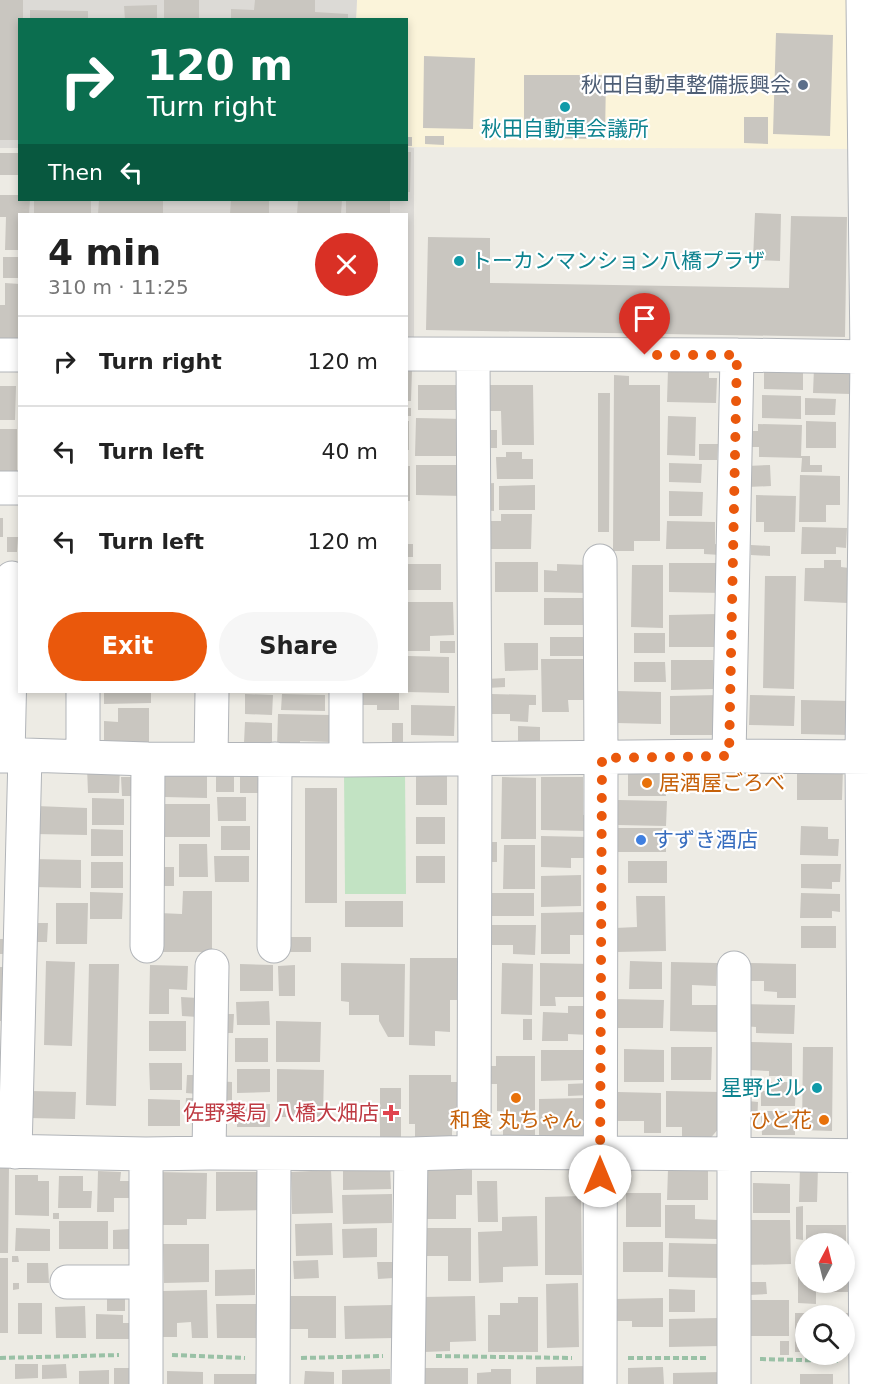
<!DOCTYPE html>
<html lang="en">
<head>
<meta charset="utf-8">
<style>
	:root { --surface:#fff; --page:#f6f6f6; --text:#222; --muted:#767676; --line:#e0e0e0; --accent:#ea580c }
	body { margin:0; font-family:"DejaVu Sans","Noto Sans JP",sans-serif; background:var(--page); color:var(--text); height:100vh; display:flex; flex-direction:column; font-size:22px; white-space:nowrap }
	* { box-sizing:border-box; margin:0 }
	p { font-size:20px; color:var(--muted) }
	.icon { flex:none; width:33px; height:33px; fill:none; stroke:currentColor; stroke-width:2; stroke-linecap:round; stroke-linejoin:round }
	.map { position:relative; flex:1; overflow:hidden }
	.details { position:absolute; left:18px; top:213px; width:390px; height:480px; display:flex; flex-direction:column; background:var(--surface); border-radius:0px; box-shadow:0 3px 9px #0003 }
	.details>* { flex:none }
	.banner { position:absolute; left:18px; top:18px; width:390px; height:183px; border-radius:0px; box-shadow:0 3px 9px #0003; background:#0b6e4f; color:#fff; overflow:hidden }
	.needle { width:39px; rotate:7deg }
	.controls { position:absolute; left:795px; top:1233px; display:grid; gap:12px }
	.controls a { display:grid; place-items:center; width:60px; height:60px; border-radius:50%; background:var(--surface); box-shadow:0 3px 9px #0003; font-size:30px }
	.pin { position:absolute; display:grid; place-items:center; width:51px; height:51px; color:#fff; margin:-62px -26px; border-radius:50% 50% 50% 0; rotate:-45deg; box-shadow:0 0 6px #0007 }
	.pin .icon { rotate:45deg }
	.me { position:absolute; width:66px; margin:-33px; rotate:0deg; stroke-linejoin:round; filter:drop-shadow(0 0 4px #0008) }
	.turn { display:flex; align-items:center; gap:21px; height:126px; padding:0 30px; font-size:27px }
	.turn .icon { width:78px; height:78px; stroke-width:2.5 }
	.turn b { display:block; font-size:42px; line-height:51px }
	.then { display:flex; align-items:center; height:57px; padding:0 30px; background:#0003; gap:12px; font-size:22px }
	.round { display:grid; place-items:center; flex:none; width:63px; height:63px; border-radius:32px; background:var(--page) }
	.headline { display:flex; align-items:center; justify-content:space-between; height:102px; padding:0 30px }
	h1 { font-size:36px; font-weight:600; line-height:45px }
	.action { display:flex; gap:12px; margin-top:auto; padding:12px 30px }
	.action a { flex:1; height:69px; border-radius:36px; background:var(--accent); color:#fff; font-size:24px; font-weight:600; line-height:69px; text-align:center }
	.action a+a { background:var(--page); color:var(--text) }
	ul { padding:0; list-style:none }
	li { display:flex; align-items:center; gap:18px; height:90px; padding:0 30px; border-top:2px solid var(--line) }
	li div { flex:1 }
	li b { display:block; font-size:22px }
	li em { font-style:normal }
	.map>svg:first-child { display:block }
</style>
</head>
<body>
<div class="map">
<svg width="873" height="1384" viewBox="0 0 873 1384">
	<rect width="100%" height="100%" fill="#edebe4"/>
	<!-- commercial -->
	<path fill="#fbf4da" d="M357 0H859V149L407 147 406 20H356Z"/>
	<!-- industrial -->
	<path fill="#dcdad6" d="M0 0H357L356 19 20 20 19 148H0Z
		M407 147 414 148V345H407L406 214H27V200H406Z"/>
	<!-- green -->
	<path fill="#c2e3c3" d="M405 770 406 894H345L344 771Z"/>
	<!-- building -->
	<path fill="#c9c6c0" d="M0 0H23V20H20V140H0Z
		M164 0H199V20H164Z
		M255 0H315V12L348 14V20H231V9L254 10Z
		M157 5V20H125L124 6Z
		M30 10 88 11V20H30Z
		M776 33 833 35 830 136 773 134Z
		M424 56 475 58 473 129 423 128Z
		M524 75H606L605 139 524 138Z
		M744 117H768V144L744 143Z
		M425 136H444V145L425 144Z
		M406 137H412V146H406Z
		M406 152H411L410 192H406Z
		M0 153H20V175H0Z
		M0 195H20V200H30L29 214H20V250H5L6 217H0Z
		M34 200H91V214H34Z
		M99 200H163V214H98Z
		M231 200H269V214H230Z
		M298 200H342L341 214H297Z
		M346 200H390V214H346Z
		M755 213 781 214 780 261 753 260Z
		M791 216 847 217 845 337 426 330 428 237 490 238V283L789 288Z
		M3 257H20V278H3Z
		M5 283 20 284V339H0V305H5Z
		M764 367H803V390L764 389Z
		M814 368H851V394L813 393Z
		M406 370H412L411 401H406Z
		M668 370 709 371V378H717L716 403 667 402Z
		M614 375 629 376V385H660V541H634V551H613Z
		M418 385H465V410H418Z
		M485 385H533L534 445H502L501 411H486Z
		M0 386H16L15 420H0Z
		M598 393H610L609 532H598Z
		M762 395 801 396V419L762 418Z
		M805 398 836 399 835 415H805Z
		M406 408H411V416H406Z
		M668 416 696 417 695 456 667 455Z
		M416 418 464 419V456H415Z
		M406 421H409V450H406Z
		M806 421 836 422V448H806Z
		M758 424 802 425 801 456H810V465H822V472H801L802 458 759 457V447H750V431H758Z
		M0 429H17V472L0 471Z
		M480 430H497V448H480Z
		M699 444H718L717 460H699Z
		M506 452H522V459H533V479H497L496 457H506Z
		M669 463 702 464 701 483 669 482Z
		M416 465H464V496L416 495Z
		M770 465 771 486 747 487V466Z
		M406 466H410V501H406Z
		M800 475 840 476V505H826V522H799Z
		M494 483V511L481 510V484Z
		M535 485V510H499V486Z
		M669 491 703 492 702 516H669Z
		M756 495 796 496 795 532H764V522H756Z
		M501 514H532L531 549H481V521H501Z
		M0 518H3V537H0Z
		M667 521 715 522V544L721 545V555L704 554V549H666Z
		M802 527 847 528 846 548 836 547V554H801Z
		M7 537H18L17 552H7Z
		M406 544H413V557H406Z
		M751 545 770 546V556L751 555Z
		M824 560H841V567L849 568 848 603 804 601 805 568H824Z
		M495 562H538V592H495Z
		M669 563H724L723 593 669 592Z
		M408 564H441V590H408Z
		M557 564 588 565V593L544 592V570L557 571Z
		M632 565H663V628L631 627Z
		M765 576H796L794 689 763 688Z
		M544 598H591V625H544Z
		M406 602H453L454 635 430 636V651H406Z
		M718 614 719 647H669V615Z
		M634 633H665V653H634Z
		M550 637H588V656H550Z
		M440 641H455V653H440Z
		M504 643H538V670L505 671Z
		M408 656 449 657V693L408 692Z
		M541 659H591V700H568L569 712H542Z
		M671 660H713V689L671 690Z
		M634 662H665L666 682H634Z
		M505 678V687L487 688V679Z
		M616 691 661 692V724L616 723Z
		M104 692H151V703L104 704Z
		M352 692H399V710H377V705H352Z
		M245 694 273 695 272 715 245 714Z
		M282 694 325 695V711L281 710Z
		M492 694 536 695V705H529L528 722 510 721V714H492Z
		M720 695V735H670V696Z
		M750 695 795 696 794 726 749 725Z
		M801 700 852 701 851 735 801 734Z
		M411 705 455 706 454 736 411 735Z
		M118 708H149V745H104V721L118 722Z
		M278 714 330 715V742L300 741V747H277Z
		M245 722 272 723V744L244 743Z
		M392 723H403V742H392Z
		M518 726 540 727V747H518Z
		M87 767H120L119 793H88Z
		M165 767 207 768V798L165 797Z
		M797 768H843L842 800H797Z
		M628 771H666V796H628Z
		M216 772H234V792H216Z
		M416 772H447V805H416Z
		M240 773H258V793H240Z
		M121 777H139L138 796H122Z
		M502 777 536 778V839H501Z
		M541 777H583V815H588L587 831 541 830Z
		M305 788H337V903H305Z
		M217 797H246V821H218Z
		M92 798 124 799V825H92Z
		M618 800 667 801 666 826 618 825Z
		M165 804H210V837H165Z
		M36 806 87 808V835L35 834Z
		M416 817H445V844H416Z
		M221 826H250V850H221Z
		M801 826 828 827V839H839L838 856 800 855Z
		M615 828H666V852H615Z
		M91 829 123 830V856H91Z
		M541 836 589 837V858H571V868L541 867Z
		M480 842H497V862H481Z
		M179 844H207L208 877H179Z
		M504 845H535V889H503Z
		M214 856H249V882H215Z
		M416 856H445V883H416Z
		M33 859 81 860V888L33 887Z
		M628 861H667V883H628Z
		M91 862H123V888H91Z
		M801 864H841L840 882H832V889L801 888Z
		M157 867H174V886H157Z
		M581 875V906L541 907V876Z
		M183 891H212V952H159V913L182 914Z
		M90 892 123 893 122 919H90Z
		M484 893H534V916H484Z
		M801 893 840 894V912L832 911V918H800Z
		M636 896H665L666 951 616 952 615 928 637 927Z
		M345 901H403V927H345Z
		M56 903H88L87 944H56Z
		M590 912V935H570V954H541V913Z
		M31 923H48L47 942H31Z
		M492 925H536L535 955 513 954V945H492Z
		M801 926H836V948H801Z
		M288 937H311V952H289Z
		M0 939H9V954H0Z
		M410 958H461V1000H450V1032L435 1031V1046L409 1045Z
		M46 961 75 962 72 1046 44 1045Z
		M630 961 662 962V989H629Z
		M671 962 717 963 716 986 692 985V1005H719V1032L670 1031Z
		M341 963 405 964 404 1037H388L379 1021V1015H349V1002L341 1001Z
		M502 963 533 964 532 1015 501 1014Z
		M540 963 591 964 584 981V997H555L556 1006H540Z
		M749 963 796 964V998H777V992L764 991V981H749Z
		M89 964H119L116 1106 86 1105Z
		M240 964 273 965V991H240Z
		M150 965 188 966 187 990 169 989V1014H149Z
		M295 965V996H279L278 966Z
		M0 967H7L6 1021H0Z
		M181 997 198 998V1017L182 1016Z
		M614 999 664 1000 663 1028H614Z
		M269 1001 270 1025H237L236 1002Z
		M742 1004 795 1005 794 1034 756 1033V1027L742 1026Z
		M568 1006H589V1035L568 1034V1041H542L543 1012 568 1013Z
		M217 1014H234L233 1033H217Z
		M523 1019H532V1040H523Z
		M149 1021H186V1051H149Z
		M276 1021 321 1022 320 1062H276Z
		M235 1038H268V1062H235Z
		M750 1042 792 1043V1076H769V1071L750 1070Z
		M671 1047H712L711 1080H671Z
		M803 1047H833L832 1131 802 1130Z
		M624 1049 664 1050V1082H624Z
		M541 1050H583V1080L541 1081Z
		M496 1056H535V1142H503V1111H497V1084H489V1066H496Z
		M149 1063H182V1090H150Z
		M237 1069H270V1092L237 1093Z
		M277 1069 324 1070 323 1117H277Z
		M187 1075H199L198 1094 186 1093Z
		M409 1075H451V1082H461V1107H456V1123H452V1139H415V1124H409Z
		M215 1081 232 1082V1100H215Z
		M769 1082H796L795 1106H761V1091H769Z
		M591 1083V1095L568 1096V1084Z
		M380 1088H401V1138H380Z
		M30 1091 76 1092 75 1119 29 1118Z
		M666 1091 721 1092 720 1127 708 1141H682V1127H666Z
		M618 1092 661 1093V1133H644V1121H617Z
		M186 1098H199L198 1117 185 1116Z
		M585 1098V1139L539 1140V1099Z
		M148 1099 180 1100V1126H148Z
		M748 1101 758 1102 757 1125 742 1124Z
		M237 1104H270V1127H237Z
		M761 1111H795V1135H762Z
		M390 1167 391 1189 343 1190V1168Z
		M800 1167H818L817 1202H799Z
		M0 1168H9L8 1253H0Z
		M668 1169H708V1200H667Z
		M331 1170 333 1213 292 1214 291 1172Z
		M423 1170H472V1195H456V1219H423Z
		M98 1171 121 1172 120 1181H129V1198H114V1212H97Z
		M158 1172 207 1173 206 1219H187V1225H157Z
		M216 1172H261L262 1210 216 1211Z
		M15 1175H38V1181H49V1216L15 1215Z
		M59 1176H83V1191H92L91 1208H58Z
		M477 1181H497L498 1222H478Z
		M753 1183 790 1184V1213H753Z
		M626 1193H661V1227H626Z
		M392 1194V1223L343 1224 342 1195Z
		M581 1196 582 1275H545V1197Z
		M665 1205H695V1219L718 1220V1239L665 1238Z
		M803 1206V1240L796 1239V1207Z
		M53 1213H59V1219H53Z
		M537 1216 538 1266 503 1267V1282L479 1283 478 1232 502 1231V1217Z
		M745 1220H790L791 1264 745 1265Z
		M59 1221H108V1249H59Z
		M332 1223 333 1255 296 1256 295 1224Z
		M806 1225H846V1244H806Z
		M16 1228 50 1229V1251H15Z
		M377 1228V1257L343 1258 342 1229Z
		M423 1228H471V1281H448V1256H423Z
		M130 1229V1249H113V1230Z
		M623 1242H663V1272H623Z
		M669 1243 718 1244V1278L668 1277Z
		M163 1244H209V1282L164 1283Z
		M12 1256H18L19 1262H12Z
		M0 1258H8V1333H0Z
		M318 1260 319 1278 294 1279 293 1261Z
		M377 1262H393L394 1278 378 1279Z
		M27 1263H48L49 1283H27Z
		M798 1265H806V1282H816V1304L798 1303Z
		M255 1269V1295L215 1296V1270Z
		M844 1269H850L851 1292H822V1282H844Z
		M749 1282H766L767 1294 749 1295Z
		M13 1283H19V1289L13 1290Z
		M578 1283 579 1347 547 1348 546 1284Z
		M669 1289 695 1290V1312H669Z
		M207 1290 208 1338H192L191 1322 177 1323V1337H162V1291Z
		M289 1296H336V1338H308V1329H290Z
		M475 1296 476 1341 450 1342V1351L424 1352 423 1297Z
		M107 1297 125 1298V1311H107Z
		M518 1297H538V1352H488V1315H500V1303H518Z
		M663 1298V1327H632V1321H615V1299Z
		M747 1300H789V1336H747Z
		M18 1303H42V1334H18Z
		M216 1304H265V1338H217Z
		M393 1305 394 1338 345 1339 344 1306Z
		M85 1306 86 1338H56L55 1307Z
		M795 1313H850V1329H844V1316H806V1352H795Z
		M96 1314 123 1315V1323H130V1339H96Z
		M719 1318 720 1346 669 1347V1319Z
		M780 1341H789V1355H780Z
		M15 1364H38V1378L15 1379Z
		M66 1364 67 1378 42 1379V1365Z
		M586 1366V1384H536V1367Z
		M663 1367 664 1384H628V1368Z
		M114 1368H134L135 1384H114Z
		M420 1368H468V1384H420Z
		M390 1369V1384H342V1370Z
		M491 1369H511V1384H477V1373L491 1372Z
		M109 1370V1384H79V1371Z
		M167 1371 203 1372V1384H167Z
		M305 1371 334 1372V1384H304Z
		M722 1372V1384H673V1373Z
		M214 1374H261L262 1384H214Z
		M800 1374H833V1384H800Z"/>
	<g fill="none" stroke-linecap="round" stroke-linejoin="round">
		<!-- minor casing -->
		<g stroke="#b1b4b8" stroke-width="35">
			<path id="minor" d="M863 0 867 357 862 756 866 1384
				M406 354 737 355 873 357
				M0 355H20
				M473 355 475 759 474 1152
				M0 488H20
				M600 561 601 758 600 1384
				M346 692V760
				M0 756 25 755 148 759 346 760 729 756 873 757
				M8 756 12 578
				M729 756 737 355
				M83 757V692
				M211 758 212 692
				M147 946 148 759
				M274 946 275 759
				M734 968V1384
				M0 1151 146 1154 209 1153 411 1154 474 1152 734 1154 873 1156
				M15 1152 25 755
				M209 1153 212 966
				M146 1154V1384
				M67 1282H146
				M273 1384 274 1154
				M408 1384 411 1154"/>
		</g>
		<!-- path -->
		<path stroke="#9ac1a6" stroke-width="4" stroke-dasharray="6 3" stroke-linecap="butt" d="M172 1355 245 1358
			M436 1356 572 1358
			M0 1358 119 1355
			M301 1358 383 1356
			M628 1358H707
			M760 1359 839 1361"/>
		<!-- minor -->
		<use href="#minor" stroke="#fff" stroke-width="33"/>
	</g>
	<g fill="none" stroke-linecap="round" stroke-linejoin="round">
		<!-- route -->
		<path stroke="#ea580c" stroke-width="10" stroke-dasharray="0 18" d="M600 1176 602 758 729 756 737 355H645"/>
	</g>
	<!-- markers -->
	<circle fill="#5c6f8a" stroke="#fff" stroke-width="2" cx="803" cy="85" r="6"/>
	<g fill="#0f9aa8" stroke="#fff" stroke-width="2">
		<circle cx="565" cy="107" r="6"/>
		<circle cx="459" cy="261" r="6"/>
		<circle cx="817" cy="1088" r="6"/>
	</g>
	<g fill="#e8710a" stroke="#fff" stroke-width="2">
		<circle cx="647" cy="783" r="6"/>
		<circle cx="516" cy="1098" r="6"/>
		<circle cx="824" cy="1120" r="6"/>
	</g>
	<circle fill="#3f7fe0" stroke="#fff" stroke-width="2" cx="641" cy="840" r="6"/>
	<path fill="#e0444e" stroke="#fff" stroke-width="2" d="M388 1104h6v6h6v6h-6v6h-6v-6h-6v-6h6z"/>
	<g text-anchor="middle" stroke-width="4.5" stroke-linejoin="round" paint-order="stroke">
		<!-- service labels -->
		<g font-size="21" fill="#4e5e75" stroke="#fff" text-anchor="end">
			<text x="791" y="92">秋田自動車整備振興会</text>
		</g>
		<!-- culture labels -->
		<g font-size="21" fill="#0d838f" stroke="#fff">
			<text x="565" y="136">秋田自動車会議所</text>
			<text x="471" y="268" text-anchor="start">トーカンマンション八橋プラザ</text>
			<text x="805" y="1095" text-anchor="end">星野ビル</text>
		</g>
		<!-- food labels -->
		<g font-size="21" fill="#c56008" stroke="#fff" text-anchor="start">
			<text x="659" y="790">居酒屋ごろべ</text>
			<text x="516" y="1127" text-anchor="middle">和食 丸ちゃん</text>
			<text x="812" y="1127" text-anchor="end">ひと花</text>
		</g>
		<!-- shop labels -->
		<g font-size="21" fill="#366cbe" stroke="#fff" text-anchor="start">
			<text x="653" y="847">すずき酒店</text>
		</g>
		<!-- health labels -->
		<g font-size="21" fill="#be3a42" stroke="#fff" text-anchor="end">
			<text x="379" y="1120">佐野薬局 八橋大畑店</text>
		</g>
	</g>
</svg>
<div class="controls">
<a><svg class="needle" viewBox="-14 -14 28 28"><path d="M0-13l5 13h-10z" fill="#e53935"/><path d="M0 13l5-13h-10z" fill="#767676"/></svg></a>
<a><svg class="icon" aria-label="search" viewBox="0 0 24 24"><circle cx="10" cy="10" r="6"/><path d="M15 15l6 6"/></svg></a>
</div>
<div class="pin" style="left:645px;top:355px;background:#d93025"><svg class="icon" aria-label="arrive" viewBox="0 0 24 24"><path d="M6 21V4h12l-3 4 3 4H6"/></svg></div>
<svg class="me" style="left:600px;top:1176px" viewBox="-20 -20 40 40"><circle r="19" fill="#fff"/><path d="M0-13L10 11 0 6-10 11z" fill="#ea580c"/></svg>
<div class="banner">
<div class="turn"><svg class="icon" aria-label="right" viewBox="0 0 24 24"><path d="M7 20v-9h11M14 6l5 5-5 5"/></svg><div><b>120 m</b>Turn right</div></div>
<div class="then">Then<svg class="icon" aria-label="left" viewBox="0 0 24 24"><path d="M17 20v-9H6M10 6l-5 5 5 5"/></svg></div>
</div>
<section class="details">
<div class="headline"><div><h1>4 min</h1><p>310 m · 11:25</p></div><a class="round" style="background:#d93025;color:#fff"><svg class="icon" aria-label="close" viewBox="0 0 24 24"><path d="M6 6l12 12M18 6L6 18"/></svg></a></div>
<ul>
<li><svg class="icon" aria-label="right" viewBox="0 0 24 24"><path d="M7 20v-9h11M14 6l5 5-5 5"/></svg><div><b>Turn right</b></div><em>120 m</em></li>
<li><svg class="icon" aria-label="left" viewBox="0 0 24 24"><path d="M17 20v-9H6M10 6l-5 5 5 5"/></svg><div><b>Turn left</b></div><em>40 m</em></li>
<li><svg class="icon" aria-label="left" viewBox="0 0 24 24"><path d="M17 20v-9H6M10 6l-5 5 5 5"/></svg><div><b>Turn left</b></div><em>120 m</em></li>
</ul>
<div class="action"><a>Exit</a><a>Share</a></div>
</section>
</div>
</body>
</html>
